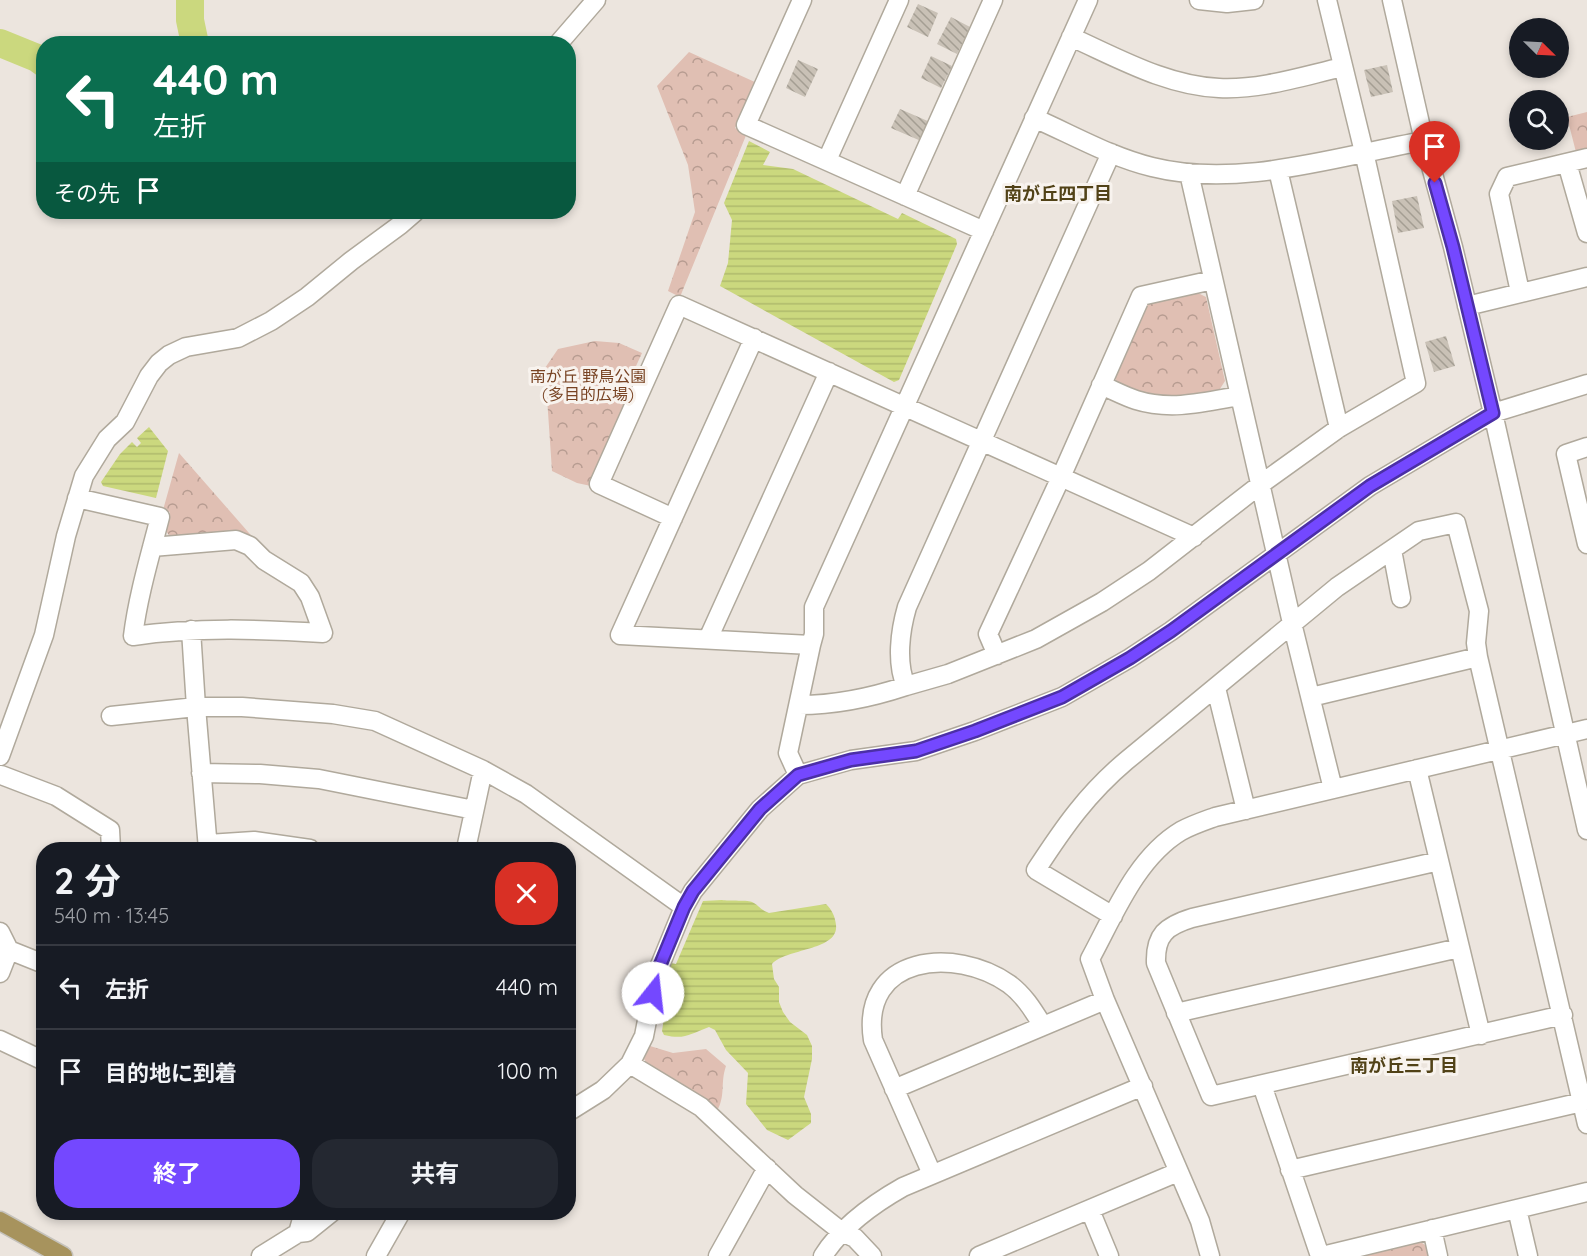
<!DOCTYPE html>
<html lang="ja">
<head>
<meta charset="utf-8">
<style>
	:root { --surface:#171b24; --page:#242831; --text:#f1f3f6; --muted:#9ea1a6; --line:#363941; --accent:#7448ff }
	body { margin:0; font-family:Quicksand,"Noto Sans JP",sans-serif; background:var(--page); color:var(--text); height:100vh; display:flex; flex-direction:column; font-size:22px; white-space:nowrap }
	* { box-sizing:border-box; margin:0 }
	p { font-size:20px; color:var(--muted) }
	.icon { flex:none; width:33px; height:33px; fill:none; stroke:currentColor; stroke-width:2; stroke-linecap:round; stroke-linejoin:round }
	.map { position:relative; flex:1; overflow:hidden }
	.details { position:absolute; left:36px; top:842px; width:540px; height:378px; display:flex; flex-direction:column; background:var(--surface); border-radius:24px; box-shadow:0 3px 9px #0003 }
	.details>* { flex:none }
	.top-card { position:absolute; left:36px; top:36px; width:540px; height:183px; border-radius:24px; box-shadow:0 3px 9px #0003; background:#0b6e4f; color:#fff; overflow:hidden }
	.needle { width:39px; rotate:114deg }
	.controls { position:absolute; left:1509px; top:18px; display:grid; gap:12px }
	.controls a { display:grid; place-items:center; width:60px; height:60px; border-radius:50%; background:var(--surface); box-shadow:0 3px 9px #0003; font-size:30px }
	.pin { position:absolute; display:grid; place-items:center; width:51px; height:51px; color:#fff; margin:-62px -26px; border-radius:50% 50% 50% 0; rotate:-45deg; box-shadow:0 0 6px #0007 }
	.pin .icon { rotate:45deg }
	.me { position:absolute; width:66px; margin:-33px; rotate:16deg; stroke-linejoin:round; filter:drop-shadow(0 0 4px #0008) }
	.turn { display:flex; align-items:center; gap:21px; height:126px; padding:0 18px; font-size:27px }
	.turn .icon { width:78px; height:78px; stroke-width:2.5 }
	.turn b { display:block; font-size:42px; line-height:51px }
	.then { display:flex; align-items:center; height:57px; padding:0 18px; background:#0003; gap:12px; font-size:22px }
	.round { display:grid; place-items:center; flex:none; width:63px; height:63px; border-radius:24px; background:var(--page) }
	.headline { display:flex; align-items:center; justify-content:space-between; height:102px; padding:0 18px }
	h1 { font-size:36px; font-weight:700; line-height:45px }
	.primary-button { display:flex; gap:12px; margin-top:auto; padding:12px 18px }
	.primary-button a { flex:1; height:69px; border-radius:24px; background:var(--accent); color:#fff; font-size:24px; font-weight:700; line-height:69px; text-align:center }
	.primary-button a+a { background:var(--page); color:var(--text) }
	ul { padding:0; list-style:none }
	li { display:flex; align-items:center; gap:18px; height:84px; padding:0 18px; border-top:2px solid var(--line) }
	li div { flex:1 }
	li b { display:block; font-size:22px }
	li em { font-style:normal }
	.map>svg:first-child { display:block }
</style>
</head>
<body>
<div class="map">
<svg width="1587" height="1256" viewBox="0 0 1587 1256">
	<defs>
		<pattern id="park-crowns" width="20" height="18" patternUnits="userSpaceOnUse" patternTransform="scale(1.5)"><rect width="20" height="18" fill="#e0bfb3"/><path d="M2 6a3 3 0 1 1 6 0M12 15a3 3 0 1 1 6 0" fill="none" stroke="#b79c91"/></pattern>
		<pattern id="water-rules" width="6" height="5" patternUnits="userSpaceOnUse" patternTransform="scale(1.5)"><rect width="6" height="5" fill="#cbd87e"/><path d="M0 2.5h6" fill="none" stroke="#afba6c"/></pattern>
		<pattern id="building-back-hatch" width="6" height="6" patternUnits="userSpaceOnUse" patternTransform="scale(1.5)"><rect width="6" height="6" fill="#c9c1b6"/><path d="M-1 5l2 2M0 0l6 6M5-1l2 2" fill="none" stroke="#a49e93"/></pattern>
	</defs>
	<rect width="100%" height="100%" fill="#ece5de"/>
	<!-- park -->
	<path fill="url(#park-crowns)" d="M689 52 757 83 735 128 747 133 680 297 668 291 695 212 688 165 657 86Z
		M1587 112V154L1577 156 1567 117Z
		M1196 292 1206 297 1225 381 1218 392C1178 399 1157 399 1118 385L1114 375 1144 308 1154 300Z
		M595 341 619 343 642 353 631 377 636 381 591 486 577 483 552 471 545 368 558 349Z
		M179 453 256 541 173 540 165 530 170 512 163 510Z
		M650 1046 673 1053 706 1049 726 1066C720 1083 726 1095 717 1111L649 1066 644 1059Z
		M1416 1239 1428 1247 1430 1256H1351Z"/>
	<!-- water -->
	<path fill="url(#water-rules)" d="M749 141 770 152 763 165 793 169 898 219 902 213 956 239 957 244 899 380 894 382 720 286 728 263 732 220 724 203Z
		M149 427 168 451 156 498 103 486 101 482 120 454 132 442 137 447 141 443 137 438Z
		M722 900C728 901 750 900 752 902 759 905 760 910 769 913L826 904C832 910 835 916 836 925 839 951 787 948 772 964L774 979 779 987V1002L783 1012 790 1022 807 1035 812 1046V1059L804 1097 811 1114V1123L788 1140 767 1130 746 1104 748 1073 726 1050 715 1030 709 1027C690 1034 685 1040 664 1035L662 1031 669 985 663 982 671 963 676 964 703 901Z"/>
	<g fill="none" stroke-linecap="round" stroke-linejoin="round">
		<!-- river -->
		<path stroke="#cbd87e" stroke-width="28" d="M190 0V20L195 44
			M0 43 37 58 44 63"/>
	</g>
	<!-- building -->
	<path fill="url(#building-back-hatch)" d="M918 4 938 13 928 37 907 27Z
		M951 17 970 27 957 54 937 44Z
		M931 56 952 66 941 88 921 78Z
		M798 60 818 69 805 97 786 88Z
		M1387 65 1393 92 1371 97 1364 70Z
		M900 109 930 122 921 141 891 128Z
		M1417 196 1424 228 1398 233 1392 201Z
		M1446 336 1455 366 1434 372 1425 342Z"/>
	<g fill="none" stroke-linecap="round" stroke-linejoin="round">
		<!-- minor casing -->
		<g stroke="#b0a99c" stroke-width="21">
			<path id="minor" d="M802 0 746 125 984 231
				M1199 0 1227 3 1254 0
				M1392 0 1424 141 1453 247 1493 413 1587 830
				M1071 37C1118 58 1167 86 1219 88 1261 90 1303 76 1343 67
				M558 44 596 0
				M1034 118C1073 135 1111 157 1152 167 1240 189 1337 156 1424 141
				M1111 153 907 607C900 631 896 663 906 686L948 674 1036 639 1102 602 1149 571 1261 484 1339 428 1416 383 1364 152 1327 0
				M827 160 899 0
				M1567 163 1587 233
				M1278 170 1339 428
				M1189 173 1292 623 1333 789
				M905 196 993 0
				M1520 292 1499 194 1507 177 1587 158
				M1467 306 1587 277
				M754 338 620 635 811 645 814 634V607L1088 0
				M1101 385C1113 390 1124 396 1136 400 1171 411 1205 402 1239 396
				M1587 447 1566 454 1587 544
				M77 498 160 517C150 556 138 596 133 636 196 627 259 629 323 633L310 597 301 583 264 560 250 546 236 540 152 547
				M673 518 599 484 679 305 1194 537
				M1392 550 1401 598
				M191 630 196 707 208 849
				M708 639 829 372
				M997 655 988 634 1061 477 1141 296 1213 280
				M1216 688 1246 810
				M1311 697 1478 657
				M799 705C835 705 873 697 906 686
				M111 716 196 707H242L333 714 375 721 483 770 526 794 684 907
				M0 756 44 635 66 536 84 476 107 439 125 422 149 376 159 363 169 355 186 347 238 338 271 321 307 297 351 261 400 225 415 212
				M1417 769 1481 1035
				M201 773 260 774 319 779 474 810
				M1 775 56 796 110 830 111 849
				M798 775 788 753 811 645
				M208 844 254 841 310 849
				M466 849 483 770
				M1439 861 1192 918C1166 926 1155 935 1156 963L1211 1096 1563 1015
				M1113 916 1036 870C1064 827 1087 794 1126 761L1337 587 1419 531 1456 523 1479 611 1476 643 1478 657 1587 1124
				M0 932 9 950 44 964
				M0 973 9 950
				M1176 1013 1459 948
				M0 1040 44 1061
				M630 1064 701 1107 795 1195 842 1232 855 1238 872 1256
				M1262 1085 1320 1256
				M894 1089 1105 1000
				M568 1112 603 1090 630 1064 644 1036 656 975 684 907 693 891 760 809 798 775 851 760 916 751 975 731 1062 697 1130 658 1171 631 1370 486 1493 413 1587 384
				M1290 1170 1582 1102
				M932 1174 873 1040C860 955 955 946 1009 984 1024 995 1033 1010 1043 1026
				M1517 1209 1528 1256
				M1090 1210 1109 1256
				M1432 1229 1438 1256
				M298 1233 307 1232 332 1212
				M261 1256 298 1233 304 1212
				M376 1256 401 1212
				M718 1256 767 1168
				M823 1256C842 1226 873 1204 903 1187L1143 1086
				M979 1256 1178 1172
				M1210 1256 1200 1221 1105 1000 1090 959C1114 915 1136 858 1181 831 1192 825 1204 821 1215 817L1587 729
				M1322 1256 1587 1192"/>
		</g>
		<!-- major casing -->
		<g stroke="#c5c2bb" stroke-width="21">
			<path id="major" d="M0 1221 63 1256"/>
		</g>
		<!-- minor -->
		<use href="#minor" stroke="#fff" stroke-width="18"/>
		<!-- major -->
		<use href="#major" stroke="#a7935d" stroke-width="18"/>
	</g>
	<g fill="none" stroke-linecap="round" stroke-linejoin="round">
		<!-- route casing -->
		<g stroke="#4b2fa6" stroke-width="15">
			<path id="route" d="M653 993 656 975 684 907 693 891 760 809 798 775 851 760 916 751 975 731 1062 697 1130 658 1171 631 1370 486 1493 413 1453 247 1435 183"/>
		</g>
		<!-- route -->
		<use href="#route" stroke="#7448ff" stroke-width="10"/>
	</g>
	<g text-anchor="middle" stroke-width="6" stroke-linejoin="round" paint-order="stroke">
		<!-- park labels -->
		<g font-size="16" fill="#784323" stroke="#f8f3ee">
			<text x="588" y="382">南が丘 野鳥公園<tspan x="588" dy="18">(多目的広場)</tspan></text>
		</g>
		<!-- neighbourhood labels -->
		<g font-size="18" font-weight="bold" fill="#514217" stroke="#f8f3ee">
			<text x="1058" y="200">南が丘四丁目</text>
			<text x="1404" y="1072">南が丘三丁目</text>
		</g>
	</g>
</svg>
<div class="controls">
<a><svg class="needle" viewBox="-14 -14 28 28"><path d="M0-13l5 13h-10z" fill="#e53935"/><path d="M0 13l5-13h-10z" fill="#9ea1a6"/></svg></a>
<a><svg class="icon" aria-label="search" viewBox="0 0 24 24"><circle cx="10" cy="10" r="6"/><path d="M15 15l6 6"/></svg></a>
</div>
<div class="pin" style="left:1435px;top:183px;background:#d93025"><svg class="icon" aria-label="arrive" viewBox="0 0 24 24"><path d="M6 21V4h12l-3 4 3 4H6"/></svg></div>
<svg class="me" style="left:653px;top:993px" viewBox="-20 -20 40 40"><circle r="19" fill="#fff"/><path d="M0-13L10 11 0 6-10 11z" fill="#7448ff"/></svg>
<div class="top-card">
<div class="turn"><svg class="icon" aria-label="left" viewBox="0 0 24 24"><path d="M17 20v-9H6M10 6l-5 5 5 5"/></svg><div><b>440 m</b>左折</div></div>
<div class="then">その先<svg class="icon" aria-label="arrive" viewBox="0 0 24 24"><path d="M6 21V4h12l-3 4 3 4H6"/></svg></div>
</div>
<section class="details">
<div class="headline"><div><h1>2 分</h1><p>540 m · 13:45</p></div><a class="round" style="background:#d93025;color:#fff"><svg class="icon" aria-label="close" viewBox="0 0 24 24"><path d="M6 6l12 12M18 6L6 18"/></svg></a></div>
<ul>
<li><svg class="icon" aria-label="left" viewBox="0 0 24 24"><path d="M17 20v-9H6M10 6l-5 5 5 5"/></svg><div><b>左折</b></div><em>440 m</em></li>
<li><svg class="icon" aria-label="arrive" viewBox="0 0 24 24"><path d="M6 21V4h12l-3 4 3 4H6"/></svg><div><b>目的地に到着</b></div><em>100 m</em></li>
</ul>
<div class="primary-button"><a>終了</a><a>共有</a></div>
</section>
</div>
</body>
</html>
